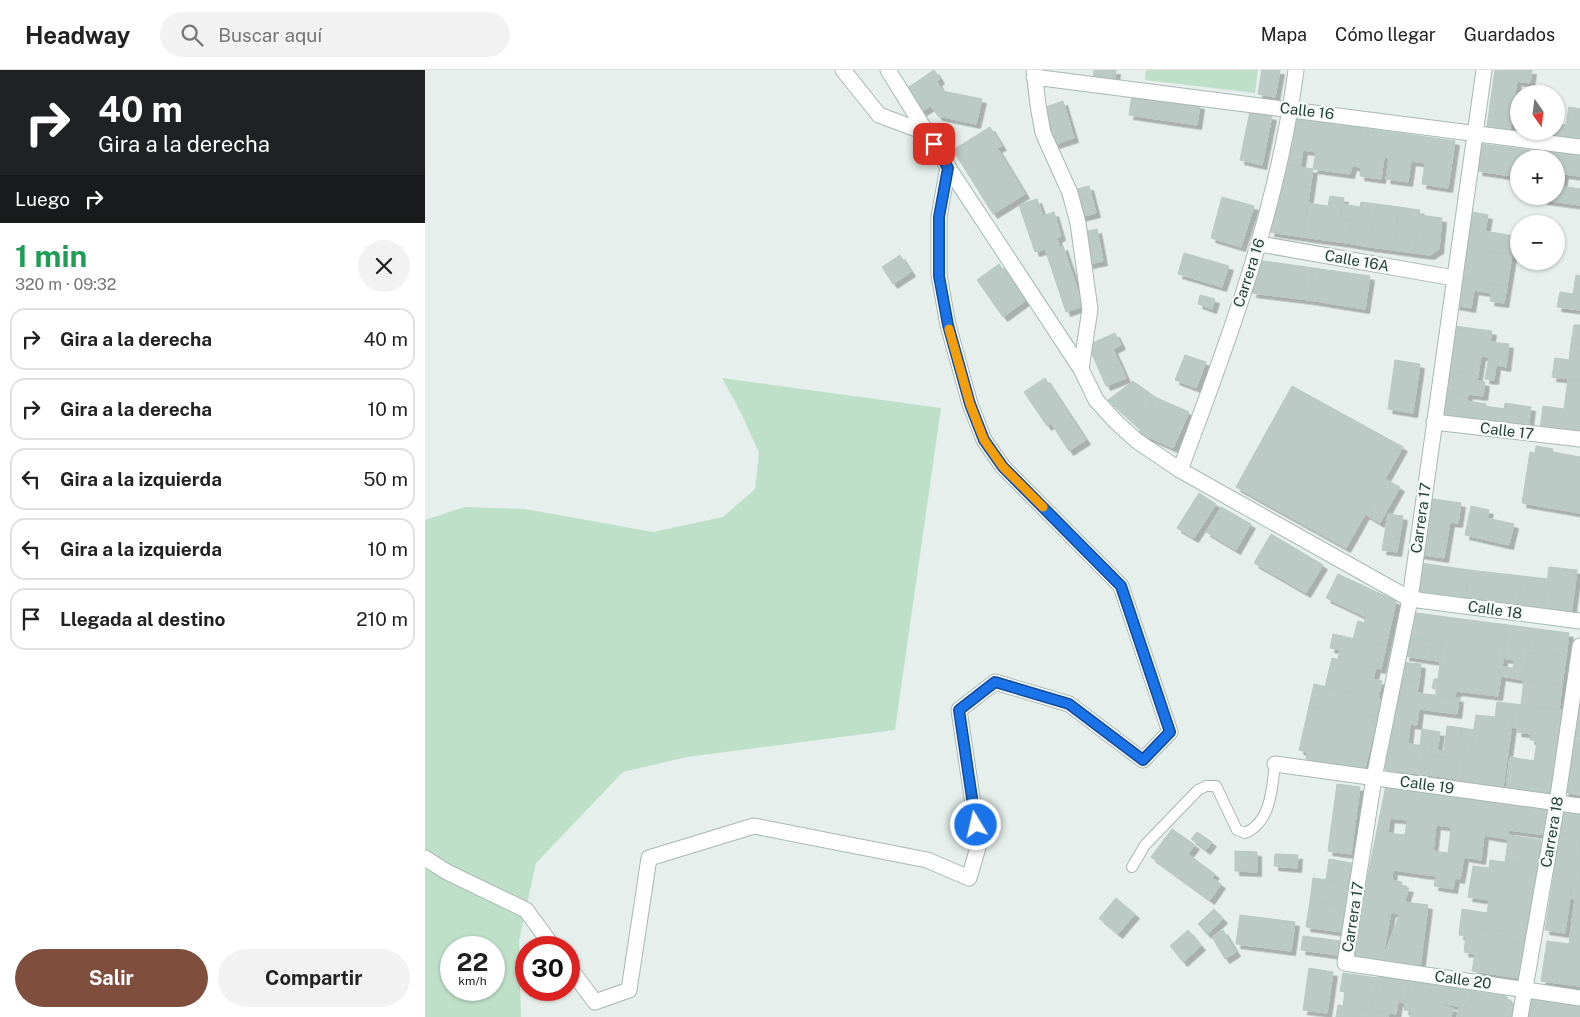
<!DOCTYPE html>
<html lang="es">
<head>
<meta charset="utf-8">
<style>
	:root { --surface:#fff; --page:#f2f2f2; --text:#222; --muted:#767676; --line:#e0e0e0; --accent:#804e3d }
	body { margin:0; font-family:"Public Sans",sans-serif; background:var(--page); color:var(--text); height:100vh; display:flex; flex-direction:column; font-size:19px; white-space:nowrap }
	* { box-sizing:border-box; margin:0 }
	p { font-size:16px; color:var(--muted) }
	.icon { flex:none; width:28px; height:28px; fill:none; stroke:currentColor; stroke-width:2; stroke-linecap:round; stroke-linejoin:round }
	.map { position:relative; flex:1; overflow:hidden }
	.sheet { display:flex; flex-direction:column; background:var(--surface); width:425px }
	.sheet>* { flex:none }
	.guide { background:#202124; color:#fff; overflow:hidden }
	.needle { width:32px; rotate:166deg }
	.buttons { position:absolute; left:1085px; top:15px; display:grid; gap:10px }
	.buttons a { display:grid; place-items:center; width:55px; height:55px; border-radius:50%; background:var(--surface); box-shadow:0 1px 4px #0004; font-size:25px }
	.speed { position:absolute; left:15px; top:866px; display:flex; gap:10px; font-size:25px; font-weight:700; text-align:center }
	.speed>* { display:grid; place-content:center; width:65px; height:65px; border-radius:50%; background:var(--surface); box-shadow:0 1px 4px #0004; line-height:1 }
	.speed small { font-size:12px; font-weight:400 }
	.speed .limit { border:8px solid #d22; background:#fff; color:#111 }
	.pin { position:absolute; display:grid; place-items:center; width:42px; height:42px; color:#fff; margin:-21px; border-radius:10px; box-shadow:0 2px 8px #0006 }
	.me { position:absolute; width:55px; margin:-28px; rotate:351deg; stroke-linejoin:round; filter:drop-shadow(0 0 4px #0008) }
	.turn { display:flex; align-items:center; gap:18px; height:105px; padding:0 15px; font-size:22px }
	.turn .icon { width:65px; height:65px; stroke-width:2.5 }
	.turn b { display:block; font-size:35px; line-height:42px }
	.then { display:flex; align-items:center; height:48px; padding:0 15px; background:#0003; gap:10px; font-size:19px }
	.round { display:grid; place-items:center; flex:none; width:52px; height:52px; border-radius:26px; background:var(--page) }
	.head { display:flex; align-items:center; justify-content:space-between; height:85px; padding:0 15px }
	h1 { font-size:30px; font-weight:700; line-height:38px; color:#1e9e55 }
	.action { display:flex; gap:10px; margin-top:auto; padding:10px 15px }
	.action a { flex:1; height:58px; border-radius:30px; background:var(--accent); color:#fff; font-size:20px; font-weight:700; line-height:58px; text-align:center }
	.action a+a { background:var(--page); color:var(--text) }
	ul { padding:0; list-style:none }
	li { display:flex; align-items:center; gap:15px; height:62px; margin:0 10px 8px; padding:0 5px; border:2px solid var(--line); border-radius:15px }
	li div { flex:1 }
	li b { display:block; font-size:19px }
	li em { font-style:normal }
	header { display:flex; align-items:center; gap:30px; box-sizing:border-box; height:70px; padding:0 25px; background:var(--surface); border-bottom:1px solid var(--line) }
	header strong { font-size:24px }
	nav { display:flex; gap:28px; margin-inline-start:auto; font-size:18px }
	.search { width:350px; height:45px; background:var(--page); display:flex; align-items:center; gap:12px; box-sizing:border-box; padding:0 18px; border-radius:28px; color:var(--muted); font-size:19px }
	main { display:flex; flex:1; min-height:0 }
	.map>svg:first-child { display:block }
</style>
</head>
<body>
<header>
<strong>Headway</strong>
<div class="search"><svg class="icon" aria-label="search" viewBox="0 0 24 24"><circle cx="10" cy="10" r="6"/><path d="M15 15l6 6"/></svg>Buscar aquí</div>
<nav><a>Mapa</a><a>Cómo llegar</a><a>Guardados</a></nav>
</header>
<main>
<section class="sheet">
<div class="guide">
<div class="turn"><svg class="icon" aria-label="right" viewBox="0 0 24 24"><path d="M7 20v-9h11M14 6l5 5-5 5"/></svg><div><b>40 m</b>Gira a la derecha</div></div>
<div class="then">Luego<svg class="icon" aria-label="right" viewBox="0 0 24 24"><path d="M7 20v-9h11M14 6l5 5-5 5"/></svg></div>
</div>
<div class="head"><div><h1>1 min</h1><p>320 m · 09:32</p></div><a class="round"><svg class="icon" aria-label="close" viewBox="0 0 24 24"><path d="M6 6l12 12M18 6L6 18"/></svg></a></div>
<ul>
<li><svg class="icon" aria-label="right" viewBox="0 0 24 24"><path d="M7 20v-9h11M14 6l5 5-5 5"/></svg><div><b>Gira a la derecha</b></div><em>40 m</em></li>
<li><svg class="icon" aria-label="right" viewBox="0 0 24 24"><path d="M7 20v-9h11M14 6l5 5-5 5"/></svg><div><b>Gira a la derecha</b></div><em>10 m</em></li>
<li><svg class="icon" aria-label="left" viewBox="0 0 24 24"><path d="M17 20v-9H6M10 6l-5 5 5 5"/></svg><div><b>Gira a la izquierda</b></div><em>50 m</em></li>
<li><svg class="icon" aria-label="left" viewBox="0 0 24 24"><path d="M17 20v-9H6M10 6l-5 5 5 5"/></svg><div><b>Gira a la izquierda</b></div><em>10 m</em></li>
<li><svg class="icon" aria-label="arrive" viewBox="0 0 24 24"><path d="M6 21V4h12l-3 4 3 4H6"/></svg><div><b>Llegada al destino</b></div><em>210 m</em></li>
</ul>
<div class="action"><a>Salir</a><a>Compartir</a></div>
</section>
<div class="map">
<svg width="1155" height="947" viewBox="0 0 1155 947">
	<defs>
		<filter id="shadow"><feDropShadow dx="4.5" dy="4.5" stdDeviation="0" flood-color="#0004"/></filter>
	</defs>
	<rect width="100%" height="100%" fill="#e6efeb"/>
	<!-- green -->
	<path fill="#bfe0c8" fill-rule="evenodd" d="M721 0H833L830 23 720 10Z
		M297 308 516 338 470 660 262 687 198 702 111 793 94 871 96 947H0V450L40 437 100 439 228 462 298 447 330 419 334 383 316 343ZM26 878H69V920H26Z"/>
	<!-- building -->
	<path fill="#bbcac4" stroke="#b8c9c2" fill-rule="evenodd" filter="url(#shadow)" d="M509 0 515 9 512 12 521 26 496 42 481 19Z
		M669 0H691L690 10 668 8Z
		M837 0H855L850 27 833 24Z
		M1070 0H1107L1105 13 1092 11 1084 66 1061 63Z
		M518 21 557 29 551 54 513 46 506 36 521 26Z
		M707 25 775 35 772 55 704 45Z
		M638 31 649 68 630 74 618 38Z
		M1144 37 1155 39V75L1114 69 1115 63 1106 61H1131V54L1141 55Z
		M825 41 847 46 837 95 815 90Z
		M867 48 1030 71 1023 118 997 114 1000 93 986 91 983 112 961 109 964 88 959 87 956 109 935 106 936 97 927 96 925 104 888 99 891 82 878 80 875 97 861 95Z
		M565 57 577 76 572 78 600 124 568 144 528 80Z
		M1056 74 1105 80 1104 83 1124 86 1123 89H1094V107L1053 101Z
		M1124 81 1142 84 1137 116 1155 119V135L1118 130V126H1131V89H1123Z
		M1142 84 1155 86V106L1139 104Z
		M855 94 888 99 878 167 845 162Z
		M664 116 671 143 655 147 648 120Z
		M905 126 919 128 915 149 926 151 922 173 878 167 883 133 903 136Z
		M797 127 829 136 816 177 786 168Z
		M612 129 618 146 629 142 636 166 632 168 635 178 621 182 620 179 610 182 594 135Z
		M936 132 952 134 945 177 922 173 926 151 915 149 918 134 935 137Z
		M952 134 974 137 968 180 945 177Z
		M974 137 995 140 989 183 968 180Z
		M1048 142 1063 145 1060 161 1094 167V186L1059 180 1055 199H1060L1057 212 1036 208Z
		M994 145 1017 148 1014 179 1005 185 989 183Z
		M672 159 678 191 664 194 658 162Z
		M638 176 658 236 641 242 621 182Z
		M1059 180 1087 185 1082 216 1057 212 1060 199H1055Z
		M759 183 804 196 797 217 753 204Z
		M475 185 486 202 468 214 457 197Z
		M832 190 888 198 884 230 827 223Z
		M574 194 600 231 578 247 552 210Z
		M888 198 945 206 940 239 884 230Z
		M1151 205 1155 206V240L1132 237 1135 222 1148 224Z
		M1036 208 1068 214 1067 223 1049 220 1046 238 1030 235Z
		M1068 214 1082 216 1079 233 1065 231Z
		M775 225 790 229 787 239 773 234Z
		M1149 255H1155V275L1146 273Z
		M1029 256 1067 261 1065 272 1084 274 1081 297 1071 295 1069 310 1060 309 1064 287 1056 286 1053 305 1023 301Z
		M690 263 696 275 688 279 701 308 681 316 663 275Z
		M1146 273 1155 275V310L1127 307 1130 288 1144 290Z
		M760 285 781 292 771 318 750 310Z
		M970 290 995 294 988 343 963 339Z
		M1023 301 1053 305 1052 311 1060 312 1058 326 1020 321Z
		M620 308 661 370 644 381 626 353 622 356 599 322Z
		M1143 309 1155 310V365L1115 359 1118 336 1139 339Z
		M708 311 730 327 716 360 683 330Z
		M867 316 978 377 921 478 811 417Z
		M1020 321 1043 324 1042 331 1061 334 1060 336 1080 339 1077 357 1016 348Z
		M730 327 764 342 748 378 714 363Z
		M1080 333 1106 337 1103 360 1077 357Z
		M1111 376 1128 379V382L1155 387V443L1097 433 1105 382 1110 383Z
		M960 409 975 417 955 453 940 444Z
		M774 423 791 434 769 468 752 458Z
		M1001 428 1036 433 1033 453 1025 452 1019 488 993 484Z
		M1046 436 1064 440 1062 448 1089 454 1084 475 1040 465Z
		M796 437 826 454 811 480 781 462Z
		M963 444 978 446 972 482 957 480Z
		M846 464 898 495 881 523 829 493Z
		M995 493 1044 500 1040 532 990 526Z
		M1124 497 1152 500 1146 545 1118 542Z
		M1044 500 1070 503 1065 535 1040 532Z
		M1070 503 1097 506 1093 538 1065 535Z
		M913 504 971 531 961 576 928 569 933 551 939 553 941 547 901 528Z
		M1097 506 1122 509 1118 542 1093 538Z
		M985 542 1021 547 1015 591 1005 590 1007 571 982 568Z
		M1021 547 1083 555 1073 626 1031 621 1030 627 1011 625V619L1007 618 1009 609H1013Z
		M1083 555 1106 558 1099 610 1076 606 1077 597 1088 598 1089 590 1078 588Z
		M1106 558 1144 563 1141 587 1103 582Z
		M908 564 961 576 956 599 913 589 915 580 905 578Z
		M982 568 1007 571 1005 590 980 586Z
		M1103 582 1141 587 1137 614 1099 610Z
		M907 588 951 598 948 609 957 611 953 629 900 617Z
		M974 592 996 594 994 612 972 609Z
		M972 609 994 612 992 623 1034 628 1032 644 994 639 992 655 985 654 983 674 1000 676 996 704 960 700Z
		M1099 610 1137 614 1134 640 1096 635Z
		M889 614 956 629 952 648 930 643 929 646 884 636Z
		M1155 620V668H1149Z
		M1072 632 1090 634 1078 717 1030 711 1034 683 1045 685 1051 645 1070 647Z
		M1090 634 1139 640 1135 674 1105 670 1106 664 1092 662 1093 658 1087 657Z
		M884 636 929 646 930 643 952 648 939 702 881 689 882 682 874 680Z
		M1022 656 1037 658 1033 689 999 684 1000 676H995L997 659 1015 662 1012 680 1019 681Z
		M1037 658 1049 660 1045 685 1034 683Z
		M1147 669 1155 670V725L1139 722Z
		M1112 671 1135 674 1128 725 1081 719 1085 687 1109 691Z
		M999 684 1033 689 1031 709 996 704Z
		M912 714 935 717 926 784 903 781Z
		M961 715 1125 738 1121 765 1084 760 1082 769 1059 765 1056 790 1039 787 1035 809 1030 808 1028 819 1009 816 1011 806 968 800 966 815 942 810ZM965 748 982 750 980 765 963 763ZM1011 755 1026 757 1023 783 1008 781Z
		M1136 740 1155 743 1154 806 1127 803Z
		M747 759 770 775 763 784 790 804 787 808 796 814 785 830 726 787Z
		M772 762 787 772 781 780 766 769Z
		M1084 765 1116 770 1112 797 1080 792Z
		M810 781 832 782V802L810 801Z
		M850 784 873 785 872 798 849 796Z
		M904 789 927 793 925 813 901 810Z
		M1065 790 1112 797 1100 875 1081 872 1082 862 1054 858 1052 868 1034 865 1037 839 1062 843 1064 830 1043 827 1048 796 1064 798Z
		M1155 796V861L1146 859 1150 829 1145 828 1148 805 1154 806Z
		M1129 803 1148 805 1140 863 1120 860Z
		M888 808 925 813 921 836 885 831Z
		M942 810 966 815 967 810 977 812 976 817 984 818 975 844 966 842 957 891 930 886Z
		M691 828 710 844 693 864 674 848Z
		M885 831 921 836 917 862 881 857Z
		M979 832 1003 835 995 898 983 896V894L965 893V892L957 891Z
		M789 839 798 849 782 864 773 854Z
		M815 845 870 852 866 881 811 874Z
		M1054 858 1082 862 1081 872 1100 875 1094 908 1047 901 1050 884 1039 882 1041 867 1052 868Z
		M1146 859 1155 861V916L1116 911 1122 871 1144 874Z
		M763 860 776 876 758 892 745 876Z
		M798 860 811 882 800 889 787 867Z
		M878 866 915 871 913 885 876 880Z
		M884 898 908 902 902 943 878 940Z
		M918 903 953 908 947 940 931 938 929 947H911L913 935 918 936 920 922 915 921Z
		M953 906 984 911 981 933 973 932 971 944 947 940Z
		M984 911 1007 914 1001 947H985L986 941 979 940Z
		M1007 914 1047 921 1045 938 1019 934 1018 936 1028 938 1026 947H1001Z
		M1047 921 1081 926 1089 938 1087 947H1032L1034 936 1045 938Z
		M1106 928 1155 935V947H1103Z
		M931 938 963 943V947H929Z"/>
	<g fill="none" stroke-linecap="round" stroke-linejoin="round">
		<!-- lane casing -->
		<g stroke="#a8b8b2" stroke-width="12">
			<path id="lane" d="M707 797 720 775 773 720 781 716H791L812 760 820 763C846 752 847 719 850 694"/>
		</g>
		<!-- street casing -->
		<g stroke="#a8b8b2" stroke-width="17">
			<path id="street" d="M418 0 454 45 502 63
				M609 0 613 35 618 63 645 123 653 153 665 239 656 299
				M609 7 1155 77
				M835 174 1029 208
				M1009 352 1155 369
				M755 400C804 270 853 138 871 0
				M985 529 1059 0
				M850 694 1155 736
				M0 788 22 802 101 840 129 878
				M144 897 170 932 204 920 224 788 329 756 502 790 544 808 554 774 534 640 570 612 644 634 718 690 745 662 696 516 578 397 559 370 545 334 523 255 514 205V147L523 97
				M1095 947 1132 733 1155 576"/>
		</g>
		<!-- secondary casing -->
		<g stroke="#a4bbb3" stroke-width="17">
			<path id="secondary" d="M463 0 523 97 656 299 671 330 691 352 712 371 755 400 985 529 1155 551
				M985 529 949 708 920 893 1155 928"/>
		</g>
		<!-- lane -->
		<use href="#lane" stroke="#fff" stroke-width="10"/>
		<!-- street -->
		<use href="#street" stroke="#fff" stroke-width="15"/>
		<!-- secondary -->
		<use href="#secondary" stroke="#fff" stroke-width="15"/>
	</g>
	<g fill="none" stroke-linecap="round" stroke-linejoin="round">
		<!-- route casing -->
		<g stroke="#114b97" stroke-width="12">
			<path id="route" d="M509 74 523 98 514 147V206L523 255 545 334 559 370 578 397 696 516 745 662 718 690 644 634 570 612 534 640 551 755"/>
		</g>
		<!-- route -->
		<use href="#route" stroke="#1a73e8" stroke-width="9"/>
		<!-- slow -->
		<path stroke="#f59e0b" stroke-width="9" d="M524 259 545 334 559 370 578 397 618 437"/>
	</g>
	<g text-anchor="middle" stroke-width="4.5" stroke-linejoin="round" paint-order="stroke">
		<!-- street labels -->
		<g font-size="15" fill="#24423a" stroke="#f7fbf9">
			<text transform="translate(882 41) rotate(7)" y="5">Calle 16</text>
			<text transform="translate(932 191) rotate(10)" y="5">Calle 16A</text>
			<text transform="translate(824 203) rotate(-72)" y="5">Carrera 16</text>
			<text transform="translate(1082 361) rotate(7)" y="5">Calle 17</text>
			<text transform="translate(996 448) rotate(-82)" y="5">Carrera 17</text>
			<text transform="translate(1070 540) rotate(8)" y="5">Calle 18</text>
			<text transform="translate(1002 715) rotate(8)" y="5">Calle 19</text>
			<text transform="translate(1127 762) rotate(-80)" y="5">Carrera 18</text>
			<text transform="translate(928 847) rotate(-81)" y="5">Carrera 17</text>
			<text transform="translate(1038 910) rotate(8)" y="5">Calle 20</text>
		</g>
	</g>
</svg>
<div class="buttons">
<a><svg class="needle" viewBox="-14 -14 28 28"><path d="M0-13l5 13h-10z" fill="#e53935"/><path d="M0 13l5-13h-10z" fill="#767676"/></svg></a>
<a>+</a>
<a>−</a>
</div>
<div class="speed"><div>22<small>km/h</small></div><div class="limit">30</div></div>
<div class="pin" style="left:509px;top:74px;background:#d93025"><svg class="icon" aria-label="arrive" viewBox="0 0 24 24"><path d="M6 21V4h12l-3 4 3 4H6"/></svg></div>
<svg class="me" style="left:551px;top:755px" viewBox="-20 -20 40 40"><circle r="17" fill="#1a73e8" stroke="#fff" stroke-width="3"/><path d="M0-11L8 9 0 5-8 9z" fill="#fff"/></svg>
</div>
</main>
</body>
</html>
